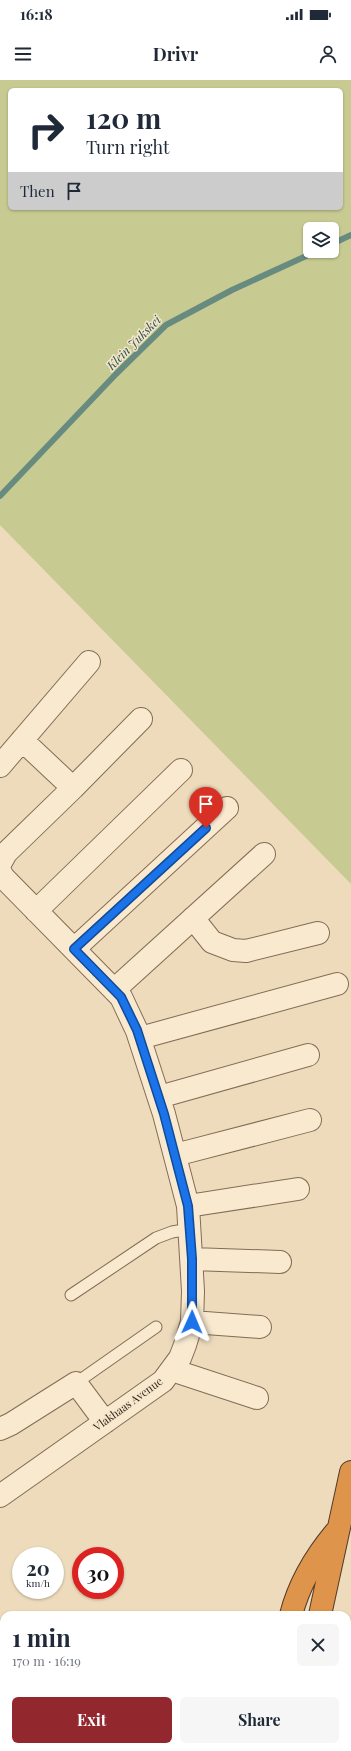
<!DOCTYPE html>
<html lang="en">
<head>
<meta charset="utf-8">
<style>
	:root { --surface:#fff; --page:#f6f6f7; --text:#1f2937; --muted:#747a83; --accent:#93272e }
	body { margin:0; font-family:"Playfair Display",serif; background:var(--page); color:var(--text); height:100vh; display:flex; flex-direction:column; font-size:15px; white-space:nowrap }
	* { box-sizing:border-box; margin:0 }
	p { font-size:13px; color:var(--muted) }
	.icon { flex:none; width:22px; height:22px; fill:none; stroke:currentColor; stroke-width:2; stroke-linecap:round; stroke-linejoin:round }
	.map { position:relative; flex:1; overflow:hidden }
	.side { position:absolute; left:0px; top:1531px; width:351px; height:140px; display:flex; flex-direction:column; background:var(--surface); border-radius:12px 12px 0 0; box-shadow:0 1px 3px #0004 }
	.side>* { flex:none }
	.top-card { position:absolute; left:8px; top:8px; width:335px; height:122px; border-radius:6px; box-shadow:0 1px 3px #0004; background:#fff; color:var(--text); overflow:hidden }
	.controls { position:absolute; left:303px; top:142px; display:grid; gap:8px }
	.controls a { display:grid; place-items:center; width:36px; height:36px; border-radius:6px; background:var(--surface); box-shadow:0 1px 3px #0004; font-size:20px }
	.speed { position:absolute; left:12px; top:1467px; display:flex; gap:8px; font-size:20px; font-weight:700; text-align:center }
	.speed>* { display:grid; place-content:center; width:52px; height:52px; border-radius:50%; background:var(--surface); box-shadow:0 1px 3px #0004; line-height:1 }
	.speed small { font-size:10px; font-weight:400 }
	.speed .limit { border:6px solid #d22; background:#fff; color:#111 }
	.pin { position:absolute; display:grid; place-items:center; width:34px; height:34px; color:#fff; margin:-41px -17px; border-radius:50% 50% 50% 0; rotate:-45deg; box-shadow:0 0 4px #0007 }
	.pin .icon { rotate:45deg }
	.me { position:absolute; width:44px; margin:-22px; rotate:1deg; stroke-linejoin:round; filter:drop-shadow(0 0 3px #0008) }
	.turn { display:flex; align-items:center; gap:14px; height:84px; padding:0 12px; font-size:18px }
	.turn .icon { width:52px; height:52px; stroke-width:2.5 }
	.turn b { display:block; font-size:28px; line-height:34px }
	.then { display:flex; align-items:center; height:38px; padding:0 12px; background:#0003; gap:8px; font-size:15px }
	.round { display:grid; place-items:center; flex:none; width:42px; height:42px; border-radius:6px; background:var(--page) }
	.head { display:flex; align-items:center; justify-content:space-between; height:68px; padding:0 12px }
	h1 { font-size:24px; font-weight:700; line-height:30px }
	.action { display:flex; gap:8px; margin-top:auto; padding:8px 12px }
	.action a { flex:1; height:46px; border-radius:6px; background:var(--accent); color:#fff; font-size:16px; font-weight:700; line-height:46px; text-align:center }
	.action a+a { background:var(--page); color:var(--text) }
	.status { display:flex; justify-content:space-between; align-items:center; height:28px; padding:0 20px; background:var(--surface); direction:ltr }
	.status svg { height:11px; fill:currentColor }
	header { display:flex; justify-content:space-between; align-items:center; height:52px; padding:0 12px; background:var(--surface); font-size:18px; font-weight:700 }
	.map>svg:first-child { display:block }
</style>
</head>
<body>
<div class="status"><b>16:18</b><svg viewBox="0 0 49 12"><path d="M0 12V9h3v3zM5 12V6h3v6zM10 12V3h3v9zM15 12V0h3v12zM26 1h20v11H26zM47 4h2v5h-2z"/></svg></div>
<header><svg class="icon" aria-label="menu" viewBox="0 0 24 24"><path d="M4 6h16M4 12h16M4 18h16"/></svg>Drivr<svg class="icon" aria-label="person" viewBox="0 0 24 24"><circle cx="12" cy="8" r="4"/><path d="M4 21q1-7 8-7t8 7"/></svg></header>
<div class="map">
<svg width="351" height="1671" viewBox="0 0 351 1671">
	<rect width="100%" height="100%" fill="#eddbbc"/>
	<!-- green -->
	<path fill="#c7ca91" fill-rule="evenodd" d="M0 0H351V804L0 445ZM10 10H341V128H10ZM310 149H332V171H310Z"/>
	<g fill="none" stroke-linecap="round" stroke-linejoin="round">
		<!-- stream -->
		<path stroke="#688b80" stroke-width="6" d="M332 164 351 155
			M0 416 116 294 166 245 232 210 317 171"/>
		<!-- service casing -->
		<g stroke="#846c56" stroke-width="13">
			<path id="service" d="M71 1215 156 1158 172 1152 190 1149
				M76 1303 156 1247"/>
		</g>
		<!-- minor casing -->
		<g stroke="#846c56" stroke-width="24">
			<path id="minor" d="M22 660 73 708
				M0 686 89 582
				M0 784 6 773 73 708 141 639
				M0 791 3 797 121 917 137 951 164 1034 188 1126 193 1211 192 1242 185 1265 180 1278 163 1301 0 1416
				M36 831 181 690
				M193 838 212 862 233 870 246 871 318 853
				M74 869 227 728
				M114 910 264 774
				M140 958 337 904
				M159 1017 308 975
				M175 1075 310 1040
				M188 1126 298 1109
				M192 1179 280 1182
				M192 1242 260 1247
				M172 1290 257 1318
				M0 1349 11 1344 76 1303 105 1342"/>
		</g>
		<!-- motorway casing -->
		<g stroke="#513b2b" stroke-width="24">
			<path id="motorway" d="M291 1535C299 1504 315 1477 335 1453
				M320 1535 351 1392
				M259 1671 260 1667
				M290 1671 291 1667"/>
		</g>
		<!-- service -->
		<use href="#service" stroke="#f8e9cf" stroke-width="11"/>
		<!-- minor -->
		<use href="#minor" stroke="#f8e9cf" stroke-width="22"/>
		<!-- motorway -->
		<use href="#motorway" stroke="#de944b" stroke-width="22"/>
	</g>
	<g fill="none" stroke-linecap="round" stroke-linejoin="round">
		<!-- route casing -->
		<g stroke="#114b97" stroke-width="10">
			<path id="route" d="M192 1242V1179L188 1126 164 1034 137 950 121 917 74 869 206 748"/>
		</g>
		<!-- route -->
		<use href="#route" stroke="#1a73e8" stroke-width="7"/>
	</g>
	<g text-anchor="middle" stroke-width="3" stroke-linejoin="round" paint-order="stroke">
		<!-- street labels -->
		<g font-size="11" fill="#33251b" stroke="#f5e6cc">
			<text transform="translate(128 1324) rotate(-36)" y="4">Vlakhaas Avenue</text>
		</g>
		<!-- water labels -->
		<g font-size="12" font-style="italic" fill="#2a534e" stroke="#f5e6cc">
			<text transform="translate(134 263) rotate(-45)" y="4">Klein Jukskei</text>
		</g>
	</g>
</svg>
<div class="controls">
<a><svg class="icon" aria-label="layers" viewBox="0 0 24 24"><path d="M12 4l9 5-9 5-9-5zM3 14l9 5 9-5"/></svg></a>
</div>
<div class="speed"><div>20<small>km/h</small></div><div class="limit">30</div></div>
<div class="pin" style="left:206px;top:748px;background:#d93025"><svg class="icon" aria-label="arrive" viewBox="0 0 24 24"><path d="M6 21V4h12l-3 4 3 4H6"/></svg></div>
<svg class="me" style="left:192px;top:1242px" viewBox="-20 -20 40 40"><path d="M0-17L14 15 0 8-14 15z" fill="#1a73e8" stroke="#fff" stroke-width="4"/></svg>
<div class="top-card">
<div class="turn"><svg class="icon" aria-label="right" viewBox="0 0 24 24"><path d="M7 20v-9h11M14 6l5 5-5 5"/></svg><div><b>120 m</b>Turn right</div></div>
<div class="then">Then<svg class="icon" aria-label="arrive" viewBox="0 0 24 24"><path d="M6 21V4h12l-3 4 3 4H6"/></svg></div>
</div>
<section class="side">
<div class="head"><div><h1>1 min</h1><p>170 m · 16:19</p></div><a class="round"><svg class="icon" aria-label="close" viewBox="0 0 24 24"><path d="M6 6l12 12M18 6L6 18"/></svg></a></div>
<div class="action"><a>Exit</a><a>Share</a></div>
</section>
</div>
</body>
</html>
